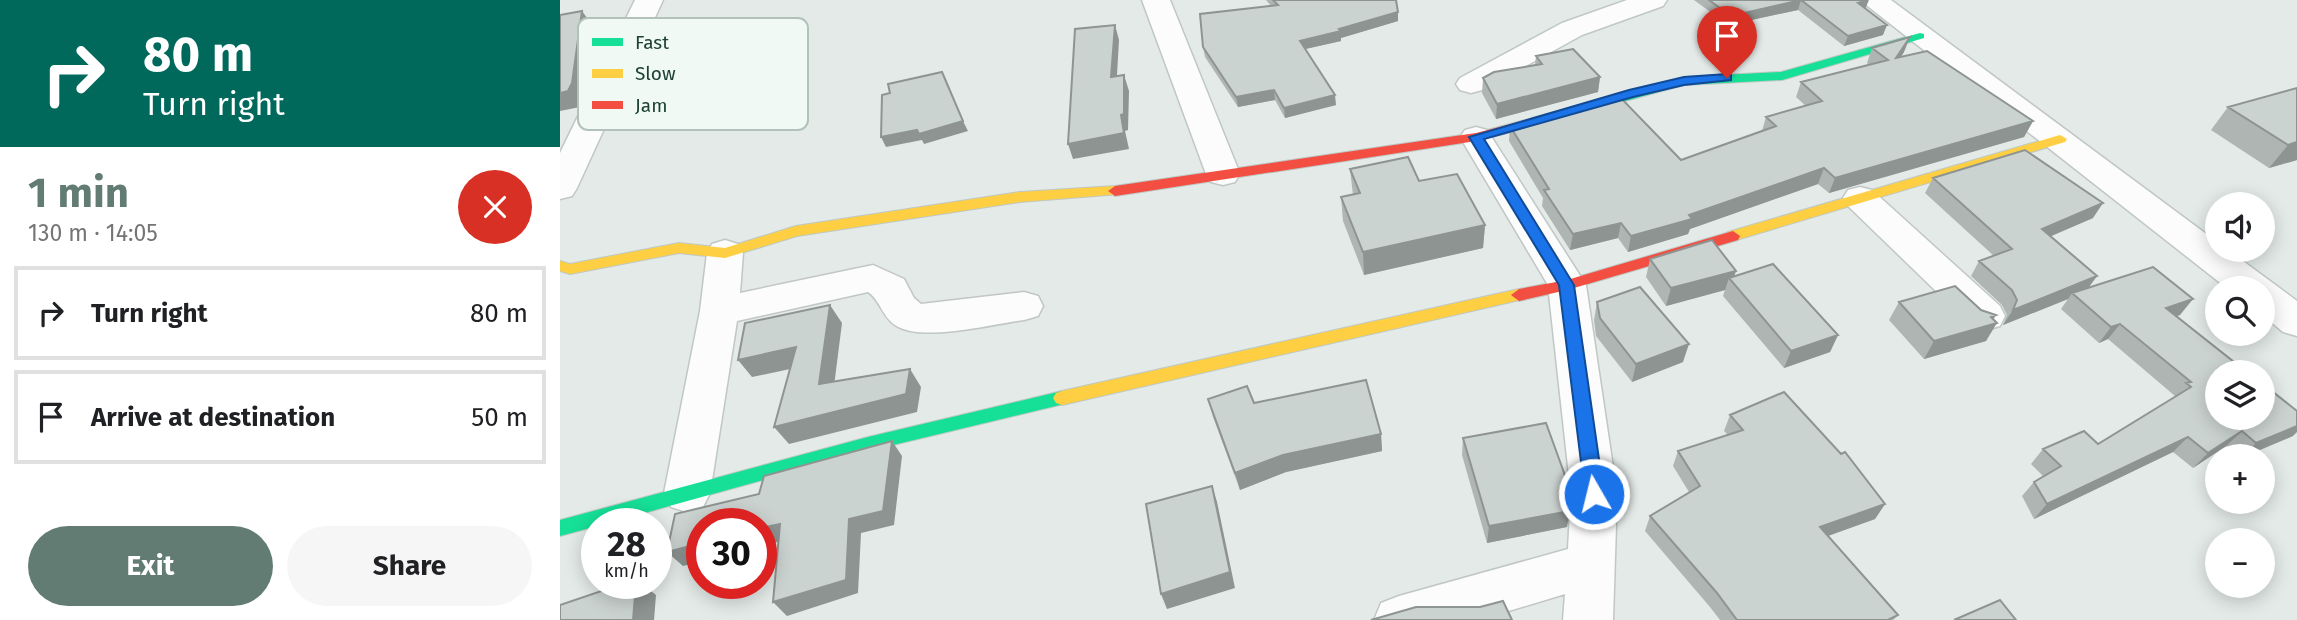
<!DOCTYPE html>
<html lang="en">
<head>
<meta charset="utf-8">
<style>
	:root { --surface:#fff; --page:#f6f6f6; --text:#202124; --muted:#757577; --line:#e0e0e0; --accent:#637c73 }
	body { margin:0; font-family:"Fira Sans",sans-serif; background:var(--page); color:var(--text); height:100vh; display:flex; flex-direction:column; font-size:26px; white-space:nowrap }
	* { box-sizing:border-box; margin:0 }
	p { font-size:23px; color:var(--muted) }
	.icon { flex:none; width:38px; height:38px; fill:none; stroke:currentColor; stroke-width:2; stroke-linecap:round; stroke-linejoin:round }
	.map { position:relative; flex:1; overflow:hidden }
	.sheet { display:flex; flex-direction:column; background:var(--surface); width:560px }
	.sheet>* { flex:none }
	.top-card { background:#00695c; color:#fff; overflow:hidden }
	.buttons { position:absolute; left:1645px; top:192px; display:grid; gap:14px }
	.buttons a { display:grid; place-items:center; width:70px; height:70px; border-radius:50%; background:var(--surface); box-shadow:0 4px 18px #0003; font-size:35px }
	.speed { position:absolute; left:21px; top:508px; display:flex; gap:14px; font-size:35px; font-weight:700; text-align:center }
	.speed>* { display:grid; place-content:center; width:91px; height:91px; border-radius:50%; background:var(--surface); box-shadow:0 4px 18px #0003; line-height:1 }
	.speed small { font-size:18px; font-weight:400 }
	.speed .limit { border:10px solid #d22; background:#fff; color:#111 }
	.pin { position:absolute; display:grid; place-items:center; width:60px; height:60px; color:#fff; margin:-72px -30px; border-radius:50% 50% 50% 0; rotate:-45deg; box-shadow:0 0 7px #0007 }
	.pin .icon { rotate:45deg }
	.me { position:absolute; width:77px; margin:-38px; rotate:352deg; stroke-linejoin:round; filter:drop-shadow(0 0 5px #0008) }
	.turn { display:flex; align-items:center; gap:24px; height:147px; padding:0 28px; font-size:32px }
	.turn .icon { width:91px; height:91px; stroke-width:2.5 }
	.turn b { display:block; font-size:49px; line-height:60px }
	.round { display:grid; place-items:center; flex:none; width:74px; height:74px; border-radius:37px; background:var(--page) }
	.headline { display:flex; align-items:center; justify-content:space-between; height:119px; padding:0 28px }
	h1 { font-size:42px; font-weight:700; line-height:52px; color:var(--accent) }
	.cta { display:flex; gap:14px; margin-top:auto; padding:14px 28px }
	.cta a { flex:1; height:80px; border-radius:42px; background:var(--accent); color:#fff; font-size:28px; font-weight:700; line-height:80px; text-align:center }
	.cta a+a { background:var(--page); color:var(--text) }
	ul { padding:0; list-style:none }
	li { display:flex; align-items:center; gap:21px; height:94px; margin:0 14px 10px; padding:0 14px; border:4px solid var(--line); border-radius:0px }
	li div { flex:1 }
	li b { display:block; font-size:26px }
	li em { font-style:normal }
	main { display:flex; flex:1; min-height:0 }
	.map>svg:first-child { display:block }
</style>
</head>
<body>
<main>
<section class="sheet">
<div class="top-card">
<div class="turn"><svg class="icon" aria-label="right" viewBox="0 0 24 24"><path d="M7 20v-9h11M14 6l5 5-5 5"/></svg><div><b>80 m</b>Turn right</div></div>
</div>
<div class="headline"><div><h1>1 min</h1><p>130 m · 14:05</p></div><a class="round" style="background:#d93025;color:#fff"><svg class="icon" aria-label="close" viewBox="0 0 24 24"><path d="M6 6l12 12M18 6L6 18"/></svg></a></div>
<ul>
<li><svg class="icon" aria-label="right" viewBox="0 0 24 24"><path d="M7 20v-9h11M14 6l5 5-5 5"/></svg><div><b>Turn right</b></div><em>80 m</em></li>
<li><svg class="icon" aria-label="arrive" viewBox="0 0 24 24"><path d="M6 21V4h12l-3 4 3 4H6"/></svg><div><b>Arrive at destination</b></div><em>50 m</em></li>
</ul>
<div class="cta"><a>Exit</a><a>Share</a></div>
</section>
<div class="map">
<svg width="1737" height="620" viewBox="0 0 1737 620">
	<rect width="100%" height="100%" fill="#e3eae7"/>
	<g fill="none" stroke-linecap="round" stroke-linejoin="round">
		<!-- street casing -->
		<g stroke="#c0c7c4" stroke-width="3">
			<path id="street" d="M75 0H103L17 188 12 196 0 199V153Z
				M582 0H610L680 174 675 182 663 185 651 182 646 174Z
				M1067 0H1107L1103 6 1022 35 922 90 911 93 900 90 896 84 900 78 1002 23Z
				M1300 0H1331L1657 242V250H1668L1737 301V336L1723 332 1703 315V289H1668Z
				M916 127 927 130 1026 285 1057 494 1053 620H1003L1005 594 919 620H814L821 603 839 596 1008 549 1011 494 988 285 900 137 905 130Z
				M1300 187 1312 190 1440 306 1445 316 1440 326 1426 330 1412 326 1288 206 1283 198 1288 190Z
				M165 240 178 244 183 253 180 293 313 265 344 279 354 298 361 304 464 292 478 296 483 306 478 316 464 320C433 324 361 343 335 325 322 316 320 300 308 292L177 321 150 493 143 507 127 512 111 507 104 493 140 311 147 253 152 244Z"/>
		</g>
		<!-- fast casing -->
		<g stroke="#bec8c4" stroke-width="2">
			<path id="fast" d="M1360 33 1364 34V38L1222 80 1124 85 977 125 971 121 972 118 1124 77 1221 72Z
				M502 391 508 393 511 398 508 403 308 451 48 523H37V526L0 536V520L308 437Z"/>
		</g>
		<!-- slow casing -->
		<g stroke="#bec8c4" stroke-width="2">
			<path id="slow" d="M1500 135 1507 139 1505 142 1173 241 1166 236 1168 232Z
				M555 186 560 188 562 191 560 194 460 202 237 236 165 258 119 253 10 274 0 271V261L10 264 119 243 165 248 236 226 460 192Z
				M959 289 964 291 967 295 964 299 502 405 496 403 493 398 496 393 502 391Z"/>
		</g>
		<!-- jam casing -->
		<g stroke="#bec8c4" stroke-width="2">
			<path id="jam" d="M977 117 983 121 982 124 916 141 555 196 548 191 555 186 916 133Z
				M1173 231 1180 236 1178 240 1007 290 959 301 951 295 959 289 1007 280Z"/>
		</g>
		<!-- street -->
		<use href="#street" fill="#fbfcfb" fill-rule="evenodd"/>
		<!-- fast -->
		<use href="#fast" fill="#16e098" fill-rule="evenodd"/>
		<!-- slow -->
		<use href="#slow" fill="#ffcf43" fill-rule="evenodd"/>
		<!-- jam -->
		<use href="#jam" fill="#f24e42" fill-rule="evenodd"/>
	</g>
	<!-- wall -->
	<path fill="#afb5b3" d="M706 0H836L838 21 781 38V41L745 49 776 105 725 118 715 100 678 107 645 57 643 47 711 6Z
		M1134 0H1308L1306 8 1323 35 1284 46 1238 10 1168 25Z
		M1312 48 1344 52 1341 57 1473 121 1464 137 1269 193 1258 184 1130 229 1128 234 1068 252 1058 238 1010 250 982 206 983 198 949 141 950 126 1121 160 1202 131 1206 117 1246 106 1236 97 1241 82 1309 65 1307 63Z
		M976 56 1040 77 1038 92 936 119 922 93 923 78 975 65Z
		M1737 88V160L1709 168 1651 130 1668 107Z
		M790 169 859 181 925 225 923 248 804 275 783 221 781 197 793 195Z
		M1373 178 1533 218 1490 236 1537 276 1529 287 1620 315 1616 316 1733 436 1684 457H1678L1666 446 1633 468 1613 452 1474 519 1462 496 1474 482 1483 476 1471 464 1483 449 1538 444 1612 399 1615 396 1548 339 1539 343 1501 309 1508 299 1443 325 1447 315 1442 305 1411 276 1419 261 1434 256 1365 193Z
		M1090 259 1176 271 1174 276 1278 335 1270 352 1224 368 1163 296 1165 290 1106 306 1086 277Z
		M1037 302 1123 362 1072 382 1036 336 1034 320Z
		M1339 302 1433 319 1426 341 1364 359 1329 320Z
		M648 399 821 434 822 451 726 472 680 490 653 417Z
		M1170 415 1325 504 1315 519 1268 536 1338 615 1333 620H1160L1150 607 1085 531 1090 516 1129 492 1113 466 1118 451 1168 435 1164 431Z
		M903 438 1007 527 927 543 902 455Z"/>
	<!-- shaded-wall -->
	<path fill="#8e9492" d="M1241 0 1238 10 1168 25 1171 16Z
		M1309 0 1305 9 1298 3Z
		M22 11 33 26 24 99 20 107 0 111V93Z
		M838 12V21L781 38V41L741 50 740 41Z
		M555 25 559 40 556 92 551 77Z
		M1327 25 1323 35 1284 46 1288 36Z
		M1350 37 1344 52 1330 73 1336 58Z
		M564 75 569 91 568 130 565 131 569 149 513 159 508 144 561 115Z
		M1040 77 1038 92 936 119 937 104Z
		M714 90 715 100 678 107 676 97Z
		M775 95 776 105 725 118 724 108Z
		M403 121 408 131 364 144 362 140 326 147 321 137Z
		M1473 121 1464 137 1269 193 1275 178Z
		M1737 142V160L1709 168 1728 145Z
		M1264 168 1258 184 1130 229 1128 234 1068 252 1071 236 1129 215Z
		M1543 203 1533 218 1473 244 1482 229Z
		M1061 223 1058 238 1010 250 1013 234Z
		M925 225 923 248 804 275 803 252Z
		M1176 271 1172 282 1169 278 1165 290 1106 306 1111 288Z
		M1537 276 1526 291 1512 293 1508 299 1443 325 1453 310Z
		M1633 299 1620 315 1593 324 1606 308Z
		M270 305 282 323 272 402 259 384Z
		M1436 315 1430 325 1437 323 1426 341 1364 359 1374 341Z
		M1560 324 1548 339 1539 343 1551 327Z
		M1278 335 1270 352 1224 368 1231 351Z
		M1129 344 1123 362 1072 382 1076 364Z
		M236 347 249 365 192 377 178 360Z
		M350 369 361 387 357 412 229 444 214 427Z
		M1737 426V432L1733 436 1682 457 1696 443Z
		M1682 431 1666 446 1633 468 1648 453Z
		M821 434 822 451 726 472 680 490 675 473 723 455Z
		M1628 437 1613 452 1474 519 1487 504Z
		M332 441 342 456 334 525 301 533 298 593 227 616 213 602 289 519Z
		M652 486 657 502 675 588 607 609 601 594Z
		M1325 504 1315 519 1251 542 1260 527Z
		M1010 511 1007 527 927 543 929 526Z
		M220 524 234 538 201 546V528Z
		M142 543V561L123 566 107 552Z
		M76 583H81L96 595 94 620H73Z"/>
	<!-- building -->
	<path fill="#cbd3d0" stroke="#8e9492" stroke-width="2" d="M713 0H836L838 12 779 29 781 31 740 41 775 95 724 108 714 90 676 97 643 47 640 14 718 5Z
		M1149 0H1308L1298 3 1327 25 1288 36 1241 0 1171 16Z
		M22 11 12 83 8 91 0 93V15Z
		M555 25 551 77 564 75V114L561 115 564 133 508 144 515 29Z
		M1350 37 1336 58 1367 51 1473 121 1275 178 1264 168 1129 215 1132 219 1071 236 1061 223 1013 234 984 190 989 189 950 126 1059 96 1121 160 1216 126 1206 117 1262 101 1241 82 1328 60 1312 48Z
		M1013 49 1040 77 937 104 923 78 934 72 982 64 976 56Z
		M382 72 403 121 359 134 357 130 321 137 322 95 330 93 328 84Z
		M1737 88V142L1728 145 1668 107Z
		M1465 150 1543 203 1482 229 1537 276 1453 310 1457 300 1452 290 1419 261 1452 249 1373 178Z
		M848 157 859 181 897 174 925 225 803 252 781 197 800 193 790 169Z
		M1152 240 1176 271 1111 288 1090 259Z
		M1213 264 1278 335 1231 351 1169 278Z
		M1593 267 1633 299 1606 308 1688 373H1657V418H1703V384L1737 411V426L1696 443 1682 431 1648 453 1628 437 1487 504 1474 482 1501 466 1483 449 1524 431 1538 444 1631 387 1626 383 1631 382 1560 324 1551 327 1512 293Z
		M1395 286 1421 310 1436 315 1431 317 1437 323 1374 341 1339 302Z
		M1080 287 1129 344 1076 364 1040 318 1037 302Z
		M270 305 259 384 350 369 346 394 214 427 236 347 178 360 185 323Z
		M806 380 821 434 723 455 675 473 648 399 687 386 694 403Z
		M1224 392 1281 454 1285 452 1325 504 1260 527 1338 615 1328 620H1177L1157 593 1090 516 1140 486 1118 451 1183 430 1170 415Z
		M986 423 1011 492 1010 511 929 526 903 438Z
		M332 441 323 511 289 519 286 580 213 602 220 524 201 528V523H142V543L107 552 115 514 199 494 204 476Z
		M652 486 670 572 601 594 586 504Z
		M65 583H76L73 620H0V605Z
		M1440 600 1456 620H1394Z
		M943 601 952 620H811L856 607H920Z"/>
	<!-- route -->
	<path fill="#1a73e8" stroke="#114b97" stroke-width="2" d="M1167 74 1171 75V80L1124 85 1073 97 924 139 1014 285 1044 494 1041 499H1028L1025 494 999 285 909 137 1069 90 1124 77Z"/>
	<!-- legend -->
	<rect x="18" y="18" width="230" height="112" rx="10" fill="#f1f9f5" stroke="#b2c2bb" stroke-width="2"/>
	<rect x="32" y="38" width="31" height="8" fill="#16e098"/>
	<rect x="32" y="69" width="31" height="9" fill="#ffcf43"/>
	<rect x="32" y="101" width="31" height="8" fill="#f24e42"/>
	<g font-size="19" fill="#1e4035">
		<text x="75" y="49">Fast</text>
		<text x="75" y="80">Slow</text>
		<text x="75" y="112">Jam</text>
	</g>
</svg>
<div class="buttons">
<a><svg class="icon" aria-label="sound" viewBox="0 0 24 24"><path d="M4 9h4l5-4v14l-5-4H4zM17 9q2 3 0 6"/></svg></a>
<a><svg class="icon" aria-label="search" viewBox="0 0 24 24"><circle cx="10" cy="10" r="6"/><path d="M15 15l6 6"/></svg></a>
<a><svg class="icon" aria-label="layers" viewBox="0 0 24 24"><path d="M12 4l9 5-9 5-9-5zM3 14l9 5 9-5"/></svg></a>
<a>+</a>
<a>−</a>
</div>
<div class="speed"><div>28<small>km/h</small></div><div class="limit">30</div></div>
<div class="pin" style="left:1167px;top:78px;background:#d93025"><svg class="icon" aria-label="arrive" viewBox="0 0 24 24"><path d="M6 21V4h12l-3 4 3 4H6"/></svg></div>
<svg class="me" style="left:1034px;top:494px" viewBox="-20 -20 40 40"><circle r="17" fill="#1a73e8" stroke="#fff" stroke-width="3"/><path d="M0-11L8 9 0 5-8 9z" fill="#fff"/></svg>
</div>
</main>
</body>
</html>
